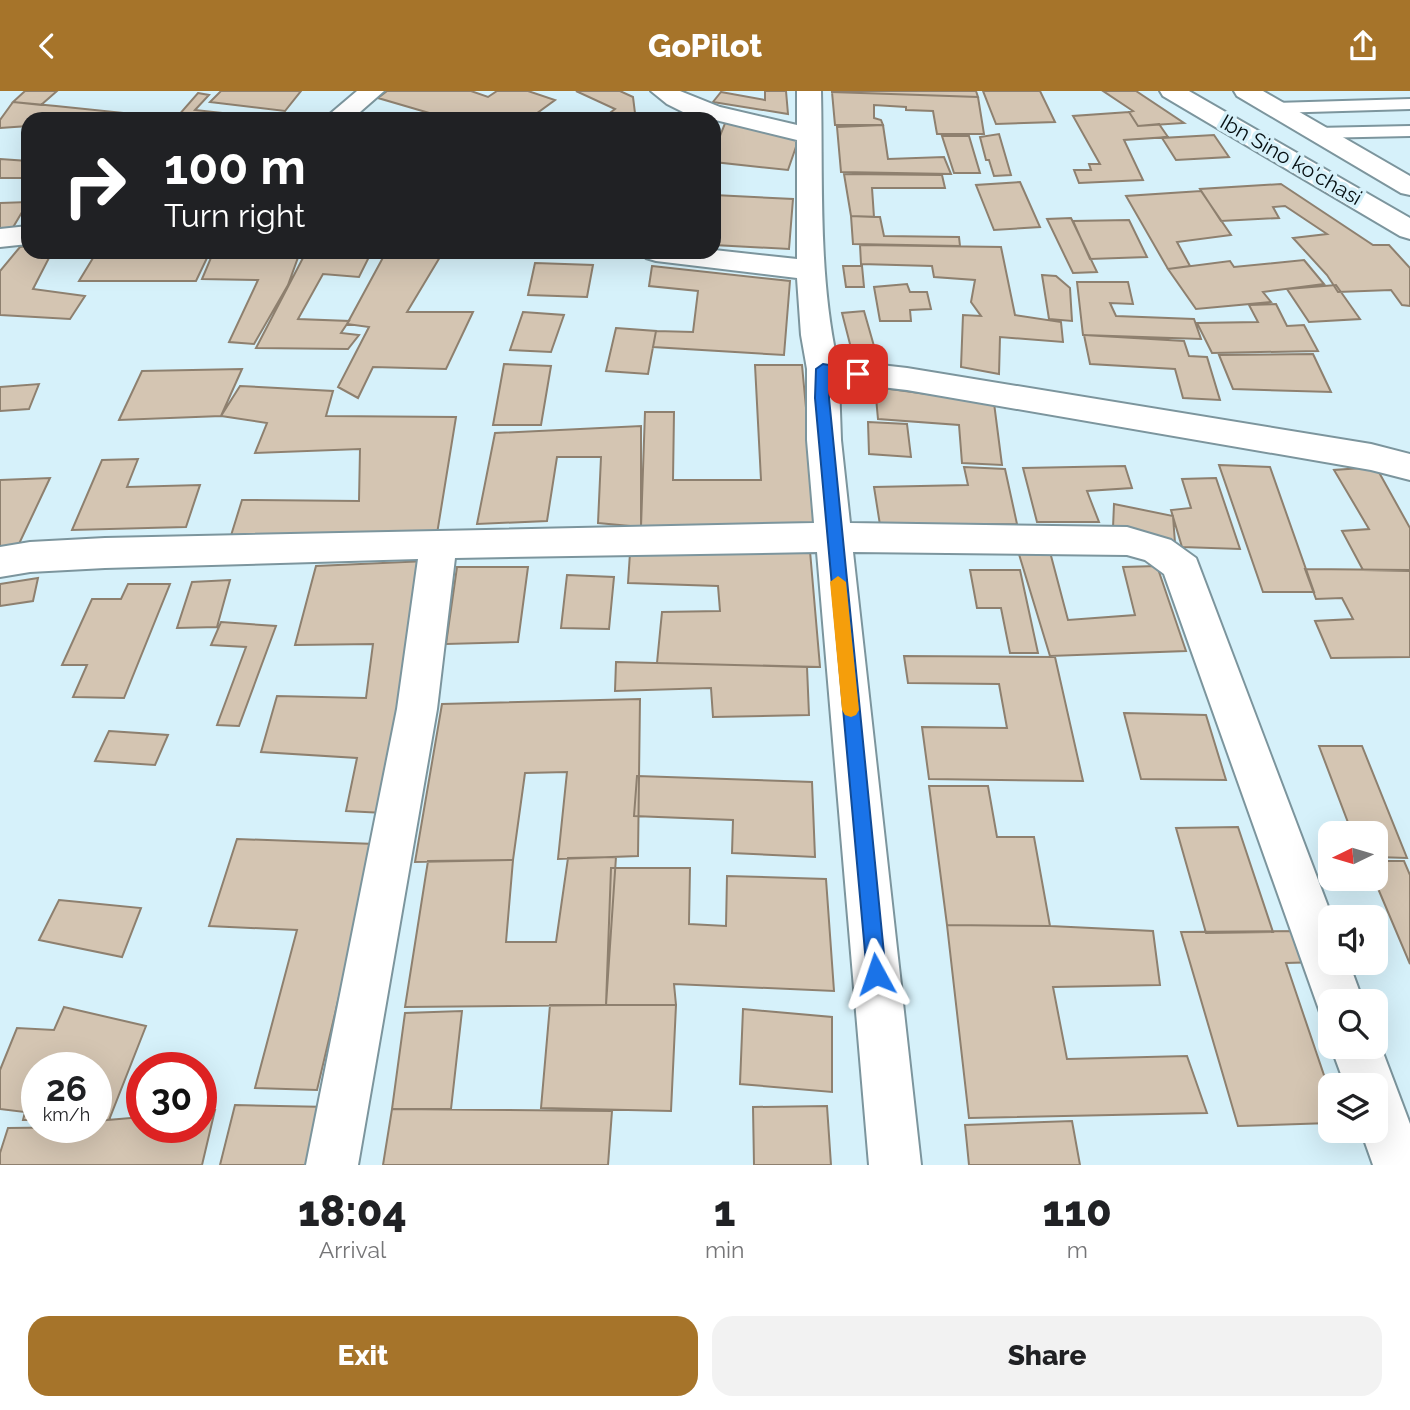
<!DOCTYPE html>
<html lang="en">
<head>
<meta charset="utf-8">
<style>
	:root { --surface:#fff; --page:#f2f2f2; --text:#202124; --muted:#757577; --accent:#a6742a }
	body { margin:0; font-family:Raleway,sans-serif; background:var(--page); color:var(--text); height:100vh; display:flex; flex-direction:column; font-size:26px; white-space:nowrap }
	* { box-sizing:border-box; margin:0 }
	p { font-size:23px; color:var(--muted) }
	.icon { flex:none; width:38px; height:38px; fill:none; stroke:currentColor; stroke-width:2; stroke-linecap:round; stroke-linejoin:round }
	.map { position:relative; height:1074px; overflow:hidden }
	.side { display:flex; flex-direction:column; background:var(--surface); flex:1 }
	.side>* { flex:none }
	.guide { position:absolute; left:21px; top:21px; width:700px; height:147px; border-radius:21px; box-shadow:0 7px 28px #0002; background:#202124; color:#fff; overflow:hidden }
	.needle { width:46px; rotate:265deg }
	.buttons { position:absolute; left:1318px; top:730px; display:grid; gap:14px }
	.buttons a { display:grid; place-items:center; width:70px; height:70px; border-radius:14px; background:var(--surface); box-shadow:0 7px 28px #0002; font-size:35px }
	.speed { position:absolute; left:21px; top:961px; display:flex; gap:14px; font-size:35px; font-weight:700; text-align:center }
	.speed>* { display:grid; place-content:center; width:91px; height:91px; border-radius:50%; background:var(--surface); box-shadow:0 7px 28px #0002; line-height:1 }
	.speed small { font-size:18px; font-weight:400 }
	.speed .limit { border:10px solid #d22; background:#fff; color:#111 }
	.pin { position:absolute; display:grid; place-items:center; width:60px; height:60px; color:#fff; margin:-30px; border-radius:14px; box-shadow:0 4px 10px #0006 }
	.me { position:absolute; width:77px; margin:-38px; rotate:355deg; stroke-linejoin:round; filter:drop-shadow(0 0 5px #0008) }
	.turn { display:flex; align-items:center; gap:24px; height:147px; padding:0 28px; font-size:32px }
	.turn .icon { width:91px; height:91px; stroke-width:2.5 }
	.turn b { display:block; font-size:49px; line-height:60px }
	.eta { display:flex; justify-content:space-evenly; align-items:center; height:119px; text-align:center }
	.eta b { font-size:42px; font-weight:800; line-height:49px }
	.button { display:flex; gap:14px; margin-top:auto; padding:14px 28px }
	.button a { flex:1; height:80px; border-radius:21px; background:var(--accent); color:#fff; font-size:28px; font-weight:800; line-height:80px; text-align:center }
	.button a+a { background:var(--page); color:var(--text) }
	header { display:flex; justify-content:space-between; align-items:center; height:91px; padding:0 28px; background:var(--accent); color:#fff; font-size:32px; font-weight:800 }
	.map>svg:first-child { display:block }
</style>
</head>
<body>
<header><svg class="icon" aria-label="back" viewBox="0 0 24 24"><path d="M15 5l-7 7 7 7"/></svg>GoPilot<svg class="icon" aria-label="share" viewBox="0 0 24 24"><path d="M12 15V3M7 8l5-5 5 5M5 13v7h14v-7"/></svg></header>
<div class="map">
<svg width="1410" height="1074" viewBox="0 0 1410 1074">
	<rect width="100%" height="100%" fill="#d6f1fa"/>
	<!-- building -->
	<path fill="#d4c5b2" stroke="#8e806f" stroke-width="2" d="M25 0H57L41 14 13 11Z
		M221 0H301L285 20 210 11Z
		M387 0H471L488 6 497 0H528L555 9 529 28H441L443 26 378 7Z
		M576 0H620L633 6 635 22 647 28H602L615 18Z
		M765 0H786L788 23 713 11 721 1 765 9Z
		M832 0H976L978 6 832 1Z
		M983 0H1040L1055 31 996 33Z
		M1103 0H1136L1184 32 1138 35 1129 21 1133 20Z
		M832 1 978 6 984 43H937L933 20 906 19V16L874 14V27L881 29 883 34H835Z
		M198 2 209 4 195 19 232 23 228 28 177 26Z
		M13 11 56 15 124 22 119 28H28V35L0 37V29Z
		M1129 21 1138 35 1159 33 1168 46 1124 49 1143 89 1079 92 1074 79H1091L1089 73H1100L1073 25Z
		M726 30 799 47 788 79 714 71V60Z
		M883 34 888 68 944 66 951 83 841 81 837 36Z
		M999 43 1011 84 994 85 989 69H986L980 46Z
		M1214 44 1229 66 1176 69 1162 47Z
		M942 45H969L980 82H954Z
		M0 68 28 70V87H0Z
		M844 83 942 84 945 97H872L874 126 851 125Z
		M1020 91 1040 136 994 139 976 94Z
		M1281 93 1373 154H1389L1410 177V215L1402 214 1391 199 1338 201 1327 184 1293 147 1327 143 1285 115 1273 116 1279 127 1221 130 1200 98Z
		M1201 100 1231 144 1177 151 1190 175 1168 178 1126 105Z
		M714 104 793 108 789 158 714 154Z
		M28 111 12 138 0 139V112Z
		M851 125 880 126 884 145 959 146 960 155 853 153Z
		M1071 127 1097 181 1073 182 1047 128Z
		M1129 129 1147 166 1090 168 1073 130Z
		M860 154 1001 156 1015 224 1061 231 1063 251 1000 246 999 283 961 276 963 224 981 225 971 211 975 189 934 186 932 175 861 173Z
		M28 155V161H52L33 198 85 205 70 228 0 224V180L20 156Z
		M253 161H300L288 194 254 253 229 251 258 189 202 188 213 162 252 164Z
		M386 161H443L407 221H473L446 278 373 276 358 307 338 296 369 236 347 233Z
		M305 163 369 166 359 186 323 183 298 228 349 230 341 242 359 244 348 258 256 257Z
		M93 167H207L196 190H79Z
		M1304 169 1324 193 1263 201 1271 211 1196 218 1168 178 1230 170 1234 176Z
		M535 172 593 174 587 206 528 204Z
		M652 175 790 190 784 264 653 256 656 240 693 241 698 200 649 195Z
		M843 175H862L864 196H846Z
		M1042 184 1056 185 1070 197 1072 230 1049 228Z
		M1077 191H1128L1133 213 1110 212 1116 225 1194 228 1201 248 1083 244Z
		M907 193 910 201H927L931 218 910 219 911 230H880L874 196Z
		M1336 194 1360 228 1309 231 1287 198Z
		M1276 213 1287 235 1304 234 1318 260 1212 262 1197 232 1258 231 1249 214Z
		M864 220 874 255 851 257 842 222Z
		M523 221 564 224 551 261 510 259Z
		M616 237 656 240 648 283 606 280Z
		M1084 244 1184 250 1189 265 1207 266 1220 309 1183 307 1175 278 1090 273Z
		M1313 263 1331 301 1233 298 1219 264Z
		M504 273 551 275 541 334H493Z
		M755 274H802L817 435 641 436 645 321H674L673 389H761Z
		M242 278 221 325 119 329 142 280Z
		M39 293 29 318 0 320V296Z
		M240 295 333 300 326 325 456 326 436 449 229 451 242 409 359 410 360 358 255 362 267 332 221 325Z
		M875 296 994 312 1002 374 962 372 959 334 878 328Z
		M868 331 907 333 911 366 869 363Z
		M641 335V436L598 432 601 366H557L547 430 477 433 495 342Z
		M138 368 127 396 200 394 186 436 72 439 102 369Z
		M1219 374 1270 376 1314 501H1263Z
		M1125 375 1132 397 1087 400 1099 431H1037L1023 377Z
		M964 376 1005 378 1017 433 880 434 874 396 968 394Z
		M1376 376 1410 437V480L1363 479 1342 440 1369 438 1334 379Z
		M50 387 18 455H0V389Z
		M1216 387 1240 458 1182 456 1171 419 1191 417 1182 388Z
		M1114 413 1173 425 1175 452 1113 437Z
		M810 460 820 576 657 572 662 521 720 520 718 495 628 492 630 462Z
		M1018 460 1050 461 1068 529 1135 524 1123 476 1157 475 1186 560 1050 565Z
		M427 470 384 722 346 720 357 667 261 661 277 605 366 607 373 553 295 554 316 475Z
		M457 476H528L518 551 446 553Z
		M1305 478 1410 479V566L1331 567 1315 530 1353 528 1342 507 1316 508Z
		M970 479H1020L1038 562H1010L1001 517H977Z
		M567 484 614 486 609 538 561 537Z
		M38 487 33 510 0 515V493Z
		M230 489 217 536 177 537 192 491Z
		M128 493H170L124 607 73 606 87 574H62L92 508H121Z
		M221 531 276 535 239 635 217 634 246 556 211 554Z
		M904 565 1055 566 1083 690 929 688 922 636 1007 637 999 593 908 592Z
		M616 571 807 576 809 624 713 626 711 597 615 600Z
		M640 608 638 765 558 768 567 681 525 682 513 769 415 771 442 613Z
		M1124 622 1206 624 1226 689 1141 688Z
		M109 640 168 644 155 674 95 670Z
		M1319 655H1362L1407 767 1376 766V742H1352Z
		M637 685 812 691 815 766 732 762 733 729 634 725Z
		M929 695H988L997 746H1034L1050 835 947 834Z
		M1238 736 1273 841 1206 842 1176 737Z
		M237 748 375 753 317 999 255 997 297 839 209 835Z
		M616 766 606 914 405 916 428 770 513 769 506 851H556L568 767Z
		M1376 770H1404L1410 784V873L1374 788Z
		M611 777H690L689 833 726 835 727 785 826 788 834 900 674 893 676 914H606Z
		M59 809 141 817 122 866 39 849Z
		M947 834 1050 835 1153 840 1160 894 1053 896 1067 968 1187 965 1207 1022 969 1027Z
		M1309 840 1321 871 1286 872 1330 1002V1032L1238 1035 1181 841Z
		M550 914H676L671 1020 541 1017Z
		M64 916 146 935 109 1029H96V976H37V1029H23L25 1021 0 1018V979L17 937 54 939Z
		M743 918 832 926V1001L740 993Z
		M462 920 451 1018H392L405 922Z
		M235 1014 330 1016 317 1074H220Z
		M827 1015 831 1074H754L753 1016Z
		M392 1018 612 1020 608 1074H383Z
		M215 1019 202 1074H0V1062L8 1037 96 1036V1030L142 1026V1036H201V1020Z
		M1072 1030 1080 1074H969L965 1034Z"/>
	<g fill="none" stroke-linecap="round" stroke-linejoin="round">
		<!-- service casing -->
		<g stroke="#7c959d" stroke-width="4">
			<path id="service" d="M1410 8V18L1275 22 1267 17 1275 12Z
				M1410 35V45L1316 47 1308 42 1316 37Z"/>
		</g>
		<!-- minor casing -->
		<g stroke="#7c959d" stroke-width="4">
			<path id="minor" d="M357 0H384L352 28H324Z
				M651 0H680L720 16 797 34V0H821C823 89 818 182 837 269L907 277 1371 353 1410 363V389L1371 379 907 299 839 291 841 349 850 432 1127 436 1171 449 1196 467 1332 826 1330 872H1349L1363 910H1330V931L1322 927 1164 483 1145 469 1127 464 853 461 921 1074H869L817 461 455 467 437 618 358 1074H306L397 618 418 468 105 477 30 481 0 486V456L30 451 105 447 814 432 807 349V278L801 244 797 187 656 170 646 167 642 161H714V159L797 168V49L683 21 667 13Z
				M28 135V153L0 156V138Z
				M1376 943 1410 1033V1074H1373L1361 1040H1376V994H1345L1331 956H1376Z"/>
		</g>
		<!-- primary casing -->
		<g stroke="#7c959d" stroke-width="4">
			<path id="primary" d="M1160 0H1189L1410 127V148L1400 145 1163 5Z
				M1234 0H1263L1410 85V104L1401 102 1237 5Z"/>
		</g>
		<!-- service -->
		<use href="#service" fill="#fff" fill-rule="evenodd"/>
		<!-- minor -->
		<use href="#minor" fill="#fff" fill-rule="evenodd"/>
		<!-- primary -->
		<use href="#primary" fill="#fff" fill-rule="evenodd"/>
	</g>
	<!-- route -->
	<path fill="#1a73e8" stroke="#114b97" stroke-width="2" d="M823 273 858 279 865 283 858 288 829 283V307L886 883 883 890 876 893 869 890 867 883 815 307 816 278Z"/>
	<!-- slow -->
	<path fill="#f59e0b" d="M838 485 846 491 859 619 856 624 851 626 845 624 842 619 830 491Z"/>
	<g text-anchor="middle" stroke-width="7" stroke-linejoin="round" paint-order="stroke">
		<!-- far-street labels -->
		<g font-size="21" fill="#060f12" stroke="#d6f1fa">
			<text transform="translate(1291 69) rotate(30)" y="7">Ibn Sino ko'chasi</text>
		</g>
	</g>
</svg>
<div class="buttons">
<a><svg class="needle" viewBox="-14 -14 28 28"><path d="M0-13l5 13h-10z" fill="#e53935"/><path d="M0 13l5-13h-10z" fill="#757577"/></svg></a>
<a><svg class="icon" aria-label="sound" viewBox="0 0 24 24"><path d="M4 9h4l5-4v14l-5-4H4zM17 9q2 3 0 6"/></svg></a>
<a><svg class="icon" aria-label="search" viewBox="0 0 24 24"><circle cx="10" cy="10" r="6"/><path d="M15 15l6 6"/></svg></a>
<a><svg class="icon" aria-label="layers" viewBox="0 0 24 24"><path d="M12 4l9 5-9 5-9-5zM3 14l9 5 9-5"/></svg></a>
</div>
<div class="speed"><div>26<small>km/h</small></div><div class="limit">30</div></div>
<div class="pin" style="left:858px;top:283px;background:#d93025"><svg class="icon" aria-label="arrive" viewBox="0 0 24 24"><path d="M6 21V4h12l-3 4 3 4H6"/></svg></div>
<svg class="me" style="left:876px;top:883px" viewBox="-20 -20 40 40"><path d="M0-17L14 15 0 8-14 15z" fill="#1a73e8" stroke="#fff" stroke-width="4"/></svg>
<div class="guide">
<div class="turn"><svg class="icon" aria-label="right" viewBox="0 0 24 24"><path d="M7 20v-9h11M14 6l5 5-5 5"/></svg><div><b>100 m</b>Turn right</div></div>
</div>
</div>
<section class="side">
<div class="eta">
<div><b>18:04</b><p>Arrival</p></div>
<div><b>1</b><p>min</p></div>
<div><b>110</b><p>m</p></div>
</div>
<div class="button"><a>Exit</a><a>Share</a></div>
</section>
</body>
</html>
